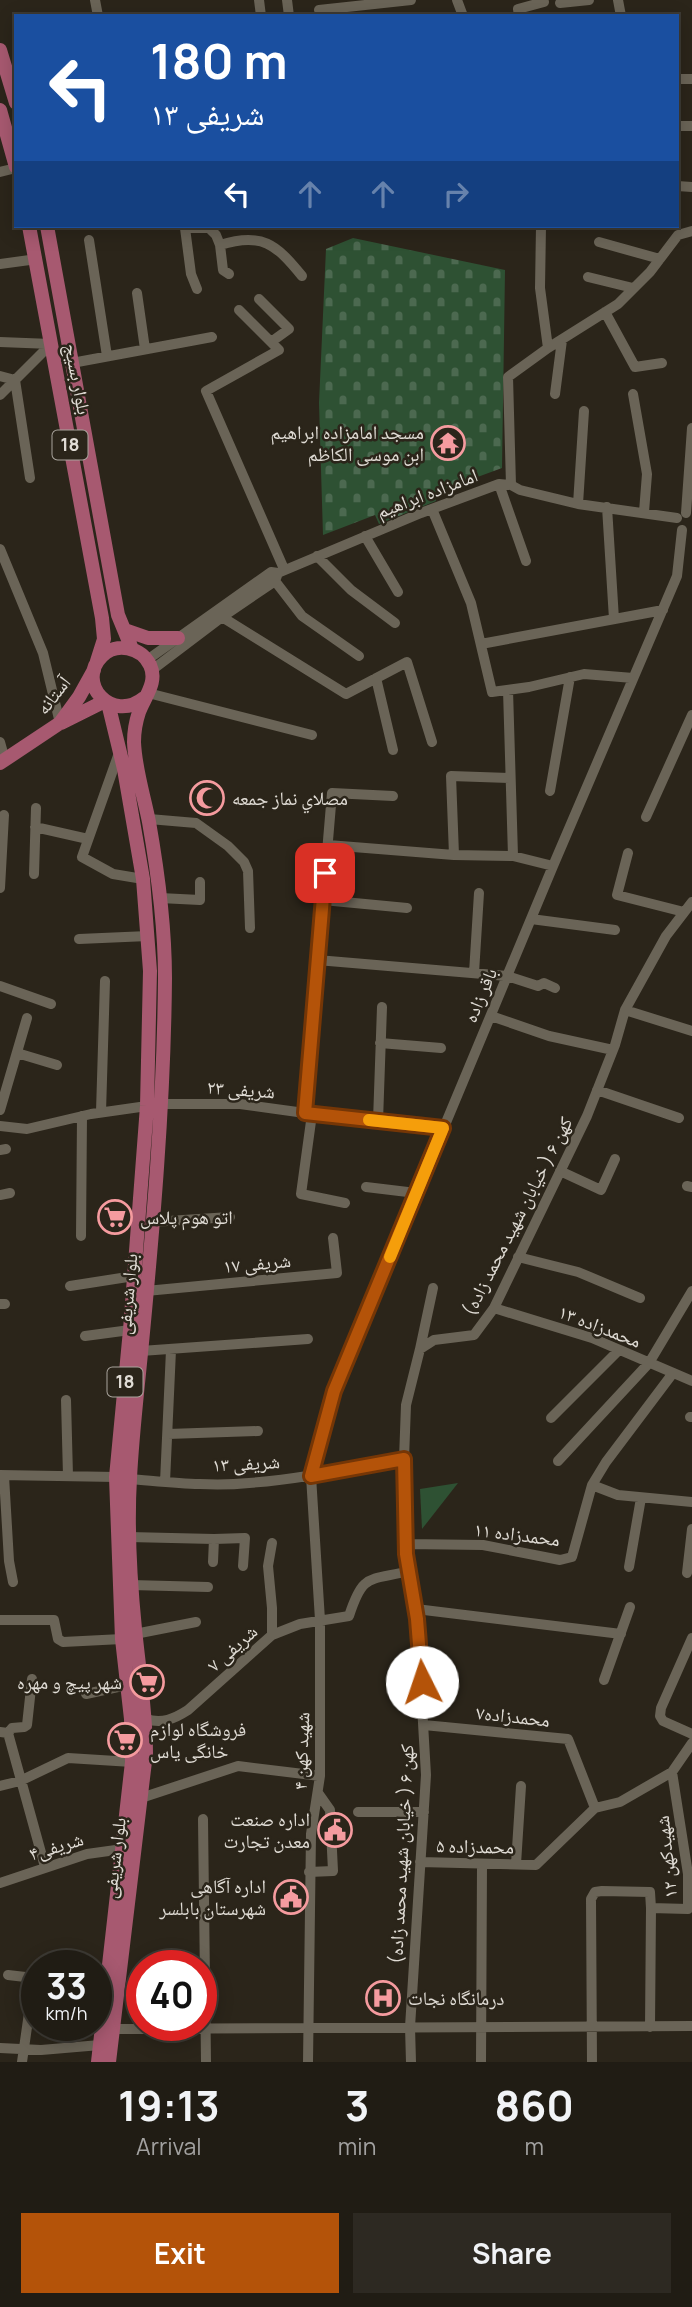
<!DOCTYPE html>
<html lang="en">
<head>
<meta charset="utf-8">
<style>
	:root { --surface:#201c14; --page:#2d2922; --text:#f1f3f6; --muted:#a2a1a0; --line:#3d3a34; --accent:#b45309 }
	body { margin:0; font-family:Manrope,"Noto Naskh Arabic",sans-serif; background:var(--page); color:var(--text); height:100vh; display:flex; flex-direction:column; font-size:26px; white-space:nowrap }
	* { box-sizing:border-box; margin:0 }
	p { font-size:23px; color:var(--muted) }
	.icon { flex:none; width:38px; height:38px; fill:none; stroke:currentColor; stroke-width:2; stroke-linecap:round; stroke-linejoin:round }
	.map { position:relative; height:2062px; overflow:hidden }
	.drawer { display:flex; flex-direction:column; background:var(--surface); flex:1 }
	.drawer>* { flex:none }
	.hud { position:absolute; left:14px; top:14px; width:665px; height:214px; border-radius:0px; box-shadow:0 4px 18px #0003,0 0 0 2px var(--line); background:#1a4fa0; color:#fff; overflow:hidden }
	.speed { position:absolute; left:21px; top:1950px; display:flex; gap:14px; font-size:35px; font-weight:700; text-align:center }
	.speed>* { display:grid; place-content:center; width:91px; height:91px; border-radius:50%; background:var(--surface); box-shadow:0 4px 18px #0003,0 0 0 2px var(--line); line-height:1 }
	.speed small { font-size:18px; font-weight:400 }
	.speed .limit { border:10px solid #d22; background:#fff; color:#111 }
	.pin { position:absolute; display:grid; place-items:center; width:60px; height:60px; color:#fff; margin:-30px; border-radius:14px; box-shadow:0 4px 10px #0006 }
	.me { position:absolute; width:77px; margin:-38px; rotate:356deg; stroke-linejoin:round; filter:drop-shadow(0 0 5px #0008) }
	.turn { display:flex; align-items:center; gap:24px; height:147px; padding:0 21px; font-size:32px }
	.turn .icon { width:91px; height:91px; stroke-width:2.5 }
	.turn b { display:block; font-size:49px; line-height:60px }
	.lanes { display:flex; align-items:center; height:66px; padding:0 21px; background:#0003; justify-content:center; gap:35px; direction:ltr }
	.lanes .off { opacity:.35 }
	.eta { display:flex; justify-content:space-evenly; align-items:center; height:119px; text-align:center }
	.eta b { font-size:42px; font-weight:700; line-height:49px }
	.primary-button { display:flex; gap:14px; margin-top:auto; padding:14px 21px }
	.primary-button a { flex:1; height:80px; border-radius:0px; background:var(--accent); color:#fff; font-size:28px; font-weight:700; line-height:80px; text-align:center }
	.primary-button a+a { background:var(--page); color:var(--text) }
	.map>svg:first-child { display:block }
</style>
</head>
<body>
<div class="map">
<svg width="692" height="2062" viewBox="0 0 692 2062">
	<defs>
		<pattern id="cemetery-stones" width="16" height="16" patternUnits="userSpaceOnUse" patternTransform="scale(1.75)"><rect width="16" height="16" fill="#2e5133"/><path d="M2 7V4a2 2 0 0 1 4 0v3zM10 15v-3a2 2 0 0 1 4 0v3z" fill="#4c6950"/></pattern>
	</defs>
	<rect width="100%" height="100%" fill="#2b251a"/>
	<!-- cemetery -->
	<path fill="url(#cemetery-stones)" d="M353 238 505 270 502 468 434 493 436 501 379 524 375 515 323 535 319 403 326 249Z"/>
	<!-- park -->
	<path fill="#2e5133" d="M458 1483 422 1529 420 1489Z"/>
	<g fill="none" stroke-linecap="round" stroke-linejoin="round">
		<!-- minor -->
		<path stroke="#6a6457" stroke-width="10" d="M95 0 98 16
			M259 0 261 16
			M287 0 289 16
			M457 0 463 16
			M618 0 621 16
			M560 3 589 0
			M319 10 411 0
			M519 16 518 9 544 2
			M677 79H692
			M677 126H692
			M0 172 16 168
			M677 186 692 187
			M184 226 185 228H209L216 235 220 245C262 232 276 244 302 276
			M541 226 540 288 548 348
			M185 228 191 274 197 289
			M89 240 107 356
			M599 242 660 259
			M220 245 223 270 229 274
			M0 264 37 259
			M588 277 633 288
			M137 293 145 349
			M259 299 289 329 271 342
			M239 310 279 350 206 391 284 569
			M605 312 635 367 662 363
			M0 342 51 344 0 395
			M72 363 212 337
			M0 376 15 380
			M15 380 30 478
			M555 394 562 340
			M633 394 647 474 644 512
			M499 484 526 561
			M511 485 508 377 548 348 618 304 650 272 678 235 692 231
			M578 504 584 411
			M607 507 614 619
			M432 509 471 603 492 692 529 687 584 674 633 678
			M686 513 692 428
			M365 536 398 592
			M0 549 43 653 60 723
			M317 556 351 590 395 623
			M275 581 302 616 359 656
			M222 617 346 694 407 662 432 742
			M481 644 663 610
			M147 660 271 572 278 573 421 513 499 484 511 485 520 490 578 504 677 518
			M152 670 222 617 275 581 278 573
			M376 678 393 750
			M508 690 513 856
			M148 693 312 735
			M0 742 5 760
			M119 753 82 857 113 874 143 879
			M550 791 570 677
			M646 817 692 715
			M149 819 196 823 228 846 244 862 248 871 250 928
			M35 827 88 839
			M328 845 454 855 513 856 553 866
			M628 853 617 895 684 912
			M454 855 451 776 509 778
			M34 874 36 808
			M0 888 4 815
			M160 898 200 900V882
			M323 900 407 908
			M531 919 615 930
			M79 939 148 936
			M317 960 507 976 538 986 544 983 555 988
			M474 973 479 893
			M0 986 51 1004
			M625 1010 692 1031
			M491 1016 549 1036 613 1050
			M380 1043 441 1048
			M17 1053 57 1065
			M597 1090 679 1118
			M161 1104H240L312 1114 443 1128
			M0 1110 27 1018
			M101 1112 105 981
			M305 1113 332 793 393 796
			M312 1114 301 1194 345 1203
			M378 1121 382 1007
			M0 1126 27 1129 91 1114 147 1106
			M0 1150 6 1149
			M560 1171 601 1190 615 1159
			M687 1186 692 1187
			M366 1187 416 1193
			M0 1195 10 1193
			M152 1222 230 1217
			M81 1236 82 1116
			M518 1257 578 1272 640 1298
			M70 1286 134 1276
			M146 1291 337 1273 333 1238
			M0 1304H5
			M494 1308 592 1338 692 1381
			M85 1336 130 1330
			M420 1349 433 1288
			M141 1351 308 1339
			M66 1400 68 1476
			M690 1417H692
			M551 1418 619 1350
			M168 1434 258 1431
			M558 1461 649 1363 692 1291
			M0 1475 116 1477
			M4 1476 9 1561 13 1582
			M130 1479C169 1482 210 1487 249 1483 301 1479 353 1468 404 1459
			M165 1482 171 1350
			M592 1485 606 1462 673 1373
			M129 1537 214 1539 213 1562
			M214 1539 245 1538 243 1566
			M272 1543 268 1566 272 1608V1635
			M406 1544 483 1545 560 1560 572 1557 592 1485 618 1495 692 1502
			M629 1567 641 1498
			M687 1573 692 1529
			M131 1585 208 1587
			M416 1609 621 1634
			M0 1620H54L58 1639 63 1642 122 1639
			M135 1634 196 1622
			M692 1638 661 1708 660 1716 663 1721 692 1734
			M604 1680 630 1607
			M86 1694 127 1685
			M146 1719C162 1724 174 1719 188 1710L272 1635 300 1624 349 1616C363 1573 368 1581 409 1571
			M424 1725 568 1739 595 1808
			M0 1732 8 1733 45 1867
			M8 1733 12 1728 24 1727 27 1725 32 1679
			M0 1786 20 1781 68 1758 132 1762
			M141 1798 238 1766 320 1776
			M358 1812H424
			M203 1819 206 2062
			M420 1862 536 1865 595 1808 620 1802 672 1772 692 1743
			M516 1864 521 1786
			M309 1872 333 1871 330 1810 318 1793
			M0 1883 87 1854 123 1849
			M8 1975 34 1978 22 2062
			M650 2027 651 1908 688 1909V1874L672 1772
			M113 2029 692 2026
			M0 2048 41 2050 100 2045
			M308 2062 311 1834 320 1776V1620L311 1476 334 1391 553 866 677 576 682 530
			M411 2062 410 2027 426 1775 417 1619 406 1554 404 1459 406 1405 420 1349 434 1340 474 1335 494 1308 587 1116 615 1045 625 1010 666 936 692 902
			M481 2062 482 1865
			M592 2062 591 1899 595 1892 602 1891 650 1892 651 1908"/>
		<!-- major -->
		<path stroke="#a75970" stroke-width="14" d="M0 50 16 103
			M0 110 16 167
			M29 226 102 618 104 639 97 661
			M47 226 118 615 132 649
			M125 630 148 638H178
			M61 723 105 701
			M0 763 60 723 79 697 94 670
			M98 2062 132 1762 131 1719 122 1639 116 1477 130 1330 147 1106 150 971 143 879 124 769 108 703
			M109 2062 146 1753C146 1711 139 1670 135 1629 130 1579 127 1528 130 1478 132 1437 137 1395 141 1353 153 1229 164 1103 165 978 165 926 158 873 149 822 144 796 135 769 134 742 134 732 136 721 139 712 145 696 158 682 150 665 141 647 116 642 102 656 75 683 112 724 144 698"/>
	</g>
	<g fill="none" stroke-linecap="round" stroke-linejoin="round">
		<!-- route casing -->
		<g stroke="#753606" stroke-width="18">
			<path id="route" d="M325 873 305 1113 443 1128 334 1391 311 1476 404 1459 406 1554 417 1619 422 1682"/>
		</g>
		<!-- route -->
		<use href="#route" stroke="#b45309" stroke-width="12"/>
		<!-- slow -->
		<path stroke="#f59e0b" stroke-width="12" d="M369 1120 443 1128 390 1257"/>
	</g>
	<!-- icons -->
	<defs>
		<g id="temple-ring" transform="scale(1.75)"><circle r="9.5" fill="#2b251a" stroke="#f59b9f" stroke-width="1.5"/><path d="M0-6L5-2H3V0L6.5 2.5H4V6H1.5V3h-3V6H-4V2.5H-6.5L-3 0V-2H-5Z" fill="#f59b9f"/></g>
		<g id="mosque-ring" transform="scale(1.75)"><circle r="9.5" fill="#2b251a" stroke="#f59b9f" stroke-width="1.5"/><path d="M3.5-4.9A6 6 0 1 0 3.5 4.9A5 5 0 1 1 3.5-4.9Z" fill="#f59b9f"/></g>
		<g id="supermarket-ring" transform="scale(1.75)"><circle r="9.5" fill="#2b251a" stroke="#f59b9f" stroke-width="1.5"/><path d="M-6-5.5h2.5l.6 2H6L4.5 2H-2.5L-4.4-4H-6ZM-1.5 3.2a1.3 1.3 0 1 0 .1 0ZM3 3.2a1.3 1.3 0 1 0 .1 0Z" fill="#f59b9f"/></g>
		<g id="civic-ring" transform="scale(1.75)"><circle r="9.5" fill="#2b251a" stroke="#f59b9f" stroke-width="1.5"/><path d="M-.6-6.5H3V-4.5H.6V-3L4-1V1h2V6H-6V1h2V-1L-.6-3ZM-1.2 2.5V6h2.4V2.5Z" fill="#f59b9f"/></g>
		<g id="hospital-ring" transform="scale(1.75)"><circle r="9.5" fill="#2b251a" stroke="#f59b9f" stroke-width="1.5"/><path d="M-5-5h3v3.5h4V-5h3V5h-3V1.5h-4V5h-3Z" fill="#f59b9f"/></g>
	</defs>
	<g fill-rule="evenodd">
		<use href="#temple-ring" x="448" y="443"/>
		<use href="#mosque-ring" x="207" y="798"/>
		<use href="#supermarket-ring" x="115" y="1217"/>
		<use href="#supermarket-ring" x="147" y="1682"/>
		<use href="#supermarket-ring" x="125" y="1740"/>
		<use href="#civic-ring" x="335" y="1830"/>
		<use href="#civic-ring" x="291" y="1897"/>
		<use href="#hospital-ring" x="383" y="1998"/>
	</g>
	<g text-anchor="middle" stroke-width="5" stroke-linejoin="round" paint-order="stroke">
		<!-- shield labels -->
		<g fill="#2b251a" stroke="#aaa59d" stroke-width="2">
			<rect x="52.5" y="430.5" width="35" height="29" rx="5"/>
			<rect x="107.5" y="1367.5" width="35" height="29" rx="5"/>
		</g>
		<g font-size="18" font-weight="bold" fill="#e0dcd5">
			<text x="70" y="451">18</text>
			<text x="125" y="1388">18</text>
		</g>
		<!-- street labels -->
		<g font-size="19" fill="#e0dcd5" stroke="#2b251a">
			<text transform="translate(78 379) rotate(79)" y="7">بلوار بسیج</text>
			<text transform="translate(427 493) rotate(-21)" y="7">امامزاده ابراهیم</text>
			<text transform="translate(53 695) rotate(-52)" y="7">آستانه</text>
			<text transform="translate(480 995) rotate(-67)" y="7">باقر زاده</text>
			<text transform="translate(241 1089) rotate(4)" y="7">شریفی ۲۳</text>
			<text transform="translate(517 1216) rotate(-63)" y="7">کهن ۶ ( خیابان شهید محمد زاده)</text>
			<text transform="translate(257 1263) rotate(-5)" y="7">شریفی ۱۷</text>
			<text transform="translate(127 1294) rotate(-85)" y="7">بلوار شریفی</text>
			<text transform="translate(600 1326) rotate(21)" y="7">محمدزاده ۱۳</text>
			<text transform="translate(246 1463) rotate(-3)" y="7">شریفی ۱۳</text>
			<text transform="translate(517 1534) rotate(7)" y="7">محمدزاده ۱۱</text>
			<text transform="translate(232 1648) rotate(-42)" y="7">شریفی ۷</text>
			<text transform="translate(513 1716) rotate(6)" y="7">محمدزاده۷</text>
			<text transform="translate(301 1751) rotate(-88)" y="7">شهید کهن ۴</text>
			<text transform="translate(56 1846) rotate(-17)" y="7">شریفی۴</text>
			<text transform="translate(475 1846) rotate(1)" y="7">محمدزاده ۵</text>
			<text transform="translate(401 1854) rotate(-87)" y="7">کهن ۶ ( خیابان شهید محمد زاده)</text>
			<text transform="translate(666 1857) rotate(-96)" y="7">شهیدکهن ۱۲</text>
			<text transform="translate(114 1858) rotate(-83)" y="7">بلوار شریفی</text>
		</g>
		<!-- poi labels -->
		<g font-size="19" fill="#e0dcd5" stroke="#2b251a" text-anchor="end">
			<text x="424" y="439">مسجد امامزاده ابراهیم<tspan x="424" dy="22">ابن موسی الکاظم</tspan></text>
			<text x="232" y="805" text-anchor="start">مصلاي نماز جمعه</text>
			<text x="140" y="1224" text-anchor="start">اتو هوم پلاس</text>
			<text x="122" y="1689">شهر پیچ و مهره</text>
			<text x="150" y="1736" text-anchor="start">فروشگاه لوازم<tspan x="150" dy="22">خانگی یاس</tspan></text>
			<text x="310" y="1826">اداره صنعت<tspan x="310" dy="22">معدن تجارت</tspan></text>
			<text x="266" y="1893">اداره آگاهی<tspan x="266" dy="22">شهرستان بابلسر</tspan></text>
			<text x="408" y="2005" text-anchor="start">درمانگاه نجات</text>
		</g>
	</g>
</svg>
<div class="speed"><div>33<small>km/h</small></div><div class="limit">40</div></div>
<div class="pin" style="left:325px;top:873px;background:#d93025"><svg class="icon" aria-label="arrive" viewBox="0 0 24 24"><path d="M6 21V4h12l-3 4 3 4H6"/></svg></div>
<svg class="me" style="left:422px;top:1682px" viewBox="-20 -20 40 40"><circle r="19" fill="#fff"/><path d="M0-13L10 11 0 6-10 11z" fill="#b45309"/></svg>
<div class="hud">
<div class="turn"><svg class="icon" aria-label="left" viewBox="0 0 24 24"><path d="M17 20v-9H6M10 6l-5 5 5 5"/></svg><div><b>180 m</b>شریفی ۱۳</div></div>
<div class="lanes"><svg class="icon" aria-label="left" viewBox="0 0 24 24"><path d="M17 20v-9H6M10 6l-5 5 5 5"/></svg><svg class="icon off" aria-label="ahead" viewBox="0 0 24 24"><path d="M12 20V5M6 11l6-6 6 6"/></svg><svg class="icon off" aria-label="ahead" viewBox="0 0 24 24"><path d="M12 20V5M6 11l6-6 6 6"/></svg><svg class="icon off" aria-label="right" viewBox="0 0 24 24"><path d="M7 20v-9h11M14 6l5 5-5 5"/></svg></div>
</div>
</div>
<section class="drawer">
<div class="eta">
<div><b>19:13</b><p>Arrival</p></div>
<div><b>3</b><p>min</p></div>
<div><b>860</b><p>m</p></div>
</div>
<div class="primary-button"><a>Exit</a><a>Share</a></div>
</section>
</body>
</html>
